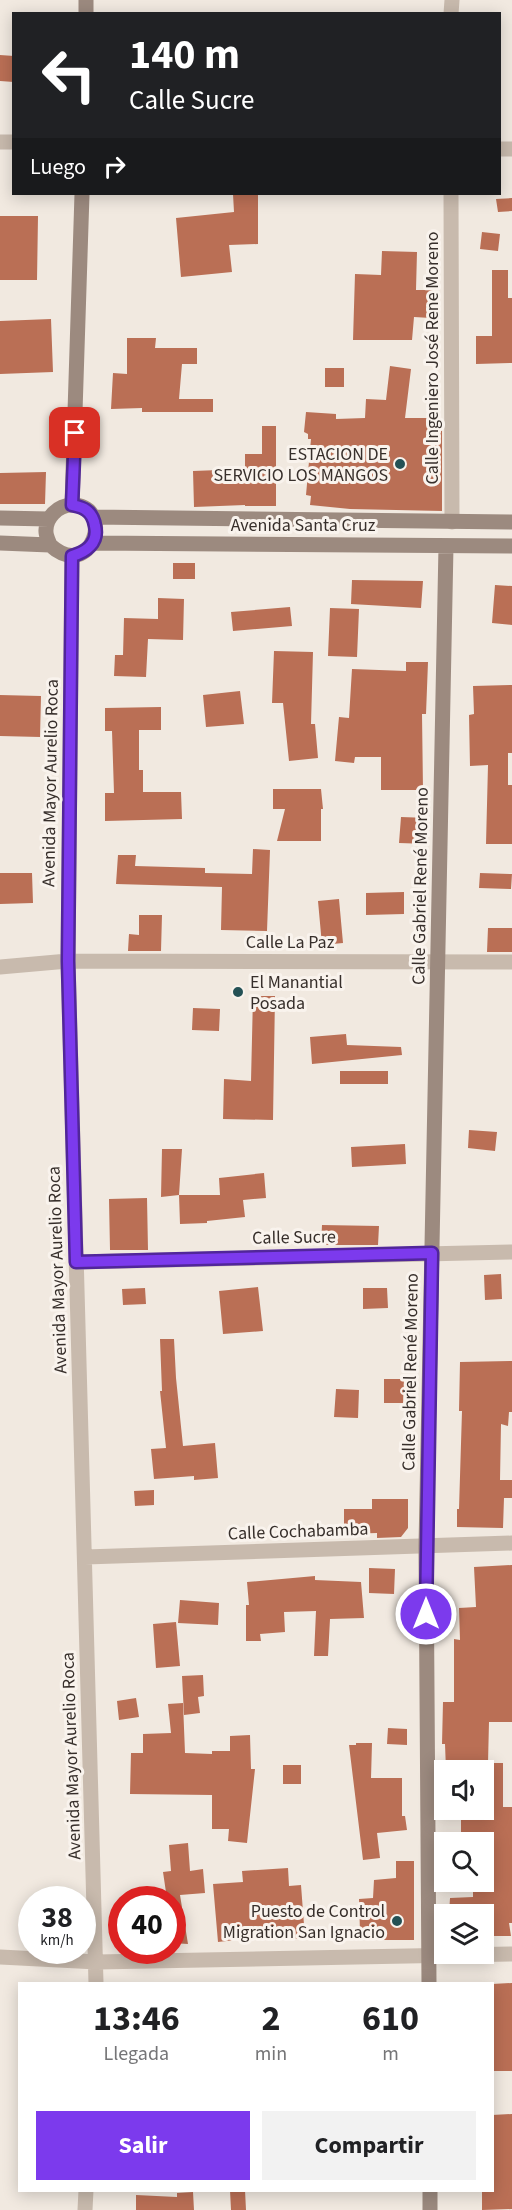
<!DOCTYPE html>
<html lang="es">
<head>
<meta charset="utf-8">
<style>
	:root { --surface:#fff; --page:#f2f2f2; --text:#202124; --muted:#757577; --accent:#7c3aed }
	body { margin:0; font-family:"Source Sans 3",sans-serif; background:var(--page); color:var(--text); height:100vh; display:flex; flex-direction:column; font-size:22px; white-space:nowrap }
	* { box-sizing:border-box; margin:0 }
	p { font-size:20px; color:var(--muted) }
	.icon { flex:none; width:33px; height:33px; fill:none; stroke:currentColor; stroke-width:2; stroke-linecap:round; stroke-linejoin:round }
	.map { position:relative; flex:1; overflow:hidden }
	.drawer { position:absolute; left:18px; top:1982px; width:476px; height:210px; display:flex; flex-direction:column; background:var(--surface); border-radius:0px; box-shadow:0 3px 15px #0003 }
	.drawer>* { flex:none }
	.top-card { position:absolute; left:12px; top:12px; width:489px; height:183px; border-radius:0px; box-shadow:0 3px 15px #0003; background:#202124; color:#fff; overflow:hidden }
	.controls { position:absolute; left:434px; top:1760px; display:grid; gap:12px }
	.controls a { display:grid; place-items:center; width:60px; height:60px; border-radius:0px; background:var(--surface); box-shadow:0 3px 15px #0003; font-size:30px }
	.speed { position:absolute; left:18px; top:1886px; display:flex; gap:12px; font-size:30px; font-weight:700; text-align:center }
	.speed>* { display:grid; place-content:center; width:78px; height:78px; border-radius:50%; background:var(--surface); box-shadow:0 3px 15px #0003; line-height:1 }
	.speed small { font-size:15px; font-weight:400 }
	.speed .limit { border:9px solid #d22; background:#fff; color:#111 }
	.pin { position:absolute; display:grid; place-items:center; width:51px; height:51px; color:#fff; margin:-26px; border-radius:12px; box-shadow:0 3px 9px #0006 }
	.me { position:absolute; width:66px; margin:-33px; rotate:0deg; stroke-linejoin:round; filter:drop-shadow(0 0 4px #0008) }
	.turn { display:flex; align-items:center; gap:21px; height:126px; padding:0 18px; font-size:27px }
	.turn .icon { width:78px; height:78px; stroke-width:2.5 }
	.turn b { display:block; font-size:42px; line-height:51px }
	.then { display:flex; align-items:center; height:57px; padding:0 18px; background:#0003; gap:12px; font-size:22px }
	.eta { display:flex; justify-content:space-evenly; align-items:center; height:102px; text-align:center }
	.eta b { font-size:36px; font-weight:700; line-height:42px }
	.action { display:flex; gap:12px; margin-top:auto; padding:12px 18px }
	.action a { flex:1; height:69px; border-radius:0px; background:var(--accent); color:#fff; font-size:24px; font-weight:700; line-height:69px; text-align:center }
	.action a+a { background:var(--page); color:var(--text) }
	.map>svg:first-child { display:block }
</style>
</head>
<body>
<div class="map">
<svg width="512" height="2210" viewBox="0 0 512 2210">
	<rect width="100%" height="100%" fill="#f1e9e0"/>
	<!-- building -->
	<path fill="#ba6f55" d="M0 55 14 56V82L0 81Z
		M233 194H258V244L229 245 232 272 181 277 176 218 234 212Z
		M512 198V211L498 212 496 199Z
		M0 216H38L37 280H0Z
		M482 232 500 234 498 251 480 249Z
		M382 251 417 252 416 290H433L431 318 414 317 412 340H353L355 274 381 275Z
		M492 270H508V298H512V363L476 364V336H492Z
		M51 319 53 372 0 374V321Z
		M127 338H156L155 348H197V364H182L179 399H213V412H142V408L111 409 113 373 127 374Z
		M390 366 411 369 405 418H442V511L350 509 310 505 311 496 306 495 311 439H308V434L304 432 306 412 336 414V419L365 418 366 399 386 400Z
		M325 368H344V387H325Z
		M262 426H276V506H245V505L194 507 193 471 245 469V454H262Z
		M46 472 45 504H0V473Z
		M173 563H195V579H173Z
		M352 580 423 581 421 608 351 604Z
		M495 585 512 586V625L492 623Z
		M158 598 184 599 183 640 148 639 146 677 114 676 115 655H123L124 618 158 619Z
		M290 607 292 626 233 631 231 612Z
		M330 608 359 609 357 657 328 656Z
		M274 651 313 652 311 724H315L318 758 289 761 283 703H272Z
		M406 662H428L426 714H422L423 790H381V757H355L354 763 335 761 339 717 349 718 352 669 406 671Z
		M512 685V753H508V785H512V844H486L488 765 470 766 469 715 474 714 473 686Z
		M240 691 244 724 206 727 203 695Z
		M0 695 41 696 40 737 0 736Z
		M161 707V730H139V770H143V792H181L182 819 105 821V793H114L112 731H105V708Z
		M273 789H321L323 809H321V841H277L285 809H273Z
		M401 817 429 818 428 844 399 843Z
		M253 849 270 850 267 931 221 930 222 887 116 884 118 855H136L135 866 205 868V873L252 874Z
		M0 873H32L33 903 0 904Z
		M480 873 512 874 511 889 479 888Z
		M404 892V914L366 915V893Z
		M339 899 343 943 322 945 318 901Z
		M139 915H162L161 951H128L129 934 139 935Z
		M488 928H512V952H487Z
		M253 996H275L273 1120 223 1119 224 1079 251 1081Z
		M193 1008 220 1009 219 1031 192 1030Z
		M346 1034 347 1045 401 1047 402 1055 312 1064 310 1037Z
		M340 1071H388V1084H340Z
		M469 1130 497 1132 495 1151 468 1148Z
		M405 1144 406 1164 352 1167 351 1147Z
		M162 1149H182L179 1195 161 1197Z
		M264 1173 266 1198 243 1200 245 1217 207 1221V1223L180 1224 179 1195H220L219 1178Z
		M147 1198 148 1250H110L109 1199Z
		M322 1225 379 1226 378 1245H321Z
		M501 1274 502 1299 485 1300 484 1275Z
		M258 1287 263 1331 223 1334 219 1291Z
		M145 1288 146 1304 123 1305 122 1289Z
		M363 1288H387L388 1308 363 1309Z
		M160 1339H174L176 1378 183 1446 215 1443 218 1478 194 1480V1476L154 1479 151 1449 166 1448 160 1391H162Z
		M512 1361V1412H509L508 1426 501 1424 500 1480H512V1498H504L503 1528 457 1527V1509H459L462 1411H459L460 1362Z
		M384 1379H404L403 1403H384Z
		M336 1389 359 1390 358 1418 334 1417Z
		M154 1490V1505L135 1506 134 1491Z
		M372 1499H408V1528L401 1537 377 1538V1533L344 1534V1509H372Z
		M512 1565V1722H489L488 1763H503V1807H512V1923H509L511 1936H492L483 1935V1914H449L450 1898 473 1897V1881H483V1842H461V1819H467V1809H483V1770H446L445 1744H442L443 1702H454V1639L460 1640 459 1608 476 1607 474 1567Z
		M369 1568 395 1569 394 1594 369 1593Z
		M315 1576V1580L361 1582 364 1618 330 1619 328 1656H314L316 1611 284 1612 285 1632 260 1634 261 1641H246V1605H249L247 1582Z
		M180 1600 219 1603 218 1625 178 1623Z
		M176 1622 180 1666 156 1668 153 1624Z
		M203 1675 204 1696 198 1697 200 1713 184 1715 182 1676Z
		M136 1698 139 1717 119 1720 117 1701Z
		M183 1703 185 1753 212 1754V1751H230V1736L250 1735 251 1769H255L247 1843 228 1841 229 1829H212V1795L130 1794 131 1753H143V1734L171 1733 168 1704Z
		M388 1728 407 1729V1745L387 1744Z
		M356 1743H372L371 1778H402V1816H405L407 1830 377 1833 380 1858 363 1860 349 1745H356Z
		M283 1765H301V1784H283Z
		M188 1843 190 1871 203 1869 205 1893 180 1895 188 1944 172 1943V1899H176H167L163 1872 171 1871 169 1845Z
		M396 1861H414V1940H384V1931L360 1932 359 1899 373 1898 374 1880 396 1878Z
		M288 1868 289 1886 301 1885 305 1938 274 1940V1933L235 1934V1940L218 1942 213 1884 243 1882 242 1871Z
		M512 1983V2071H492V1984Z
		M512 2114V2209L482 2210V2190H492V2115Z
		M230 2190H245L246 2210H231Z
		M193 2192 194 2210H136V2195L177 2197V2193Z"/>
	<g fill="none" stroke-linecap="round" stroke-linejoin="round">
		<!-- street -->
		<path stroke="#c8baad" stroke-width="15" d="M451 14 452 0
			M0 142H14
			M500 149H512
			M451 194 452 522
			M72 556 68 961 96 1983
			M0 967 68 961 512 962
			M77 1262 512 1252
			M85 1557 512 1543
			M0 1957 97 1962 512 1954
			M85 2210 86 2190"/>
		<!-- secondary -->
		<path stroke="#9c8a7f" stroke-width="15" d="M86 14V0
			M72 505 82 194
			M93 517 512 522
			M0 518 49 519
			M0 543 50 545C92 583 116 505 72 505 58 505 45 518 46 532 46 536 49 542 50 545
			M93 543 512 546
			M429 1983 426 1546 446 546
			M430 2190V2210"/>
	</g>
	<g fill="none" stroke-linecap="round" stroke-linejoin="round">
		<!-- route casing -->
		<g stroke="#51269a" stroke-width="15">
			<path id="route" d="M75 433 72 505C76 506 82 507 86 510 92 514 94 519 95 526 99 543 86 552 72 556L68 961 76 1262 432 1253 426 1614"/>
		</g>
		<!-- route -->
		<use href="#route" stroke="#7c3aed" stroke-width="10"/>
	</g>
	<!-- markers -->
	<g fill="#245155" stroke="#f9f3ed" stroke-width="2">
		<circle cx="400" cy="464" r="6"/>
		<circle cx="238" cy="992" r="6"/>
		<circle cx="397" cy="1921" r="6"/>
	</g>
	<g text-anchor="middle" stroke-width="6" stroke-linejoin="round" paint-order="stroke">
		<!-- street labels -->
		<g font-size="18" fill="#372f2b" stroke="#f9f3ed">
			<text transform="translate(432 358) rotate(-90)" y="6">Calle Ingeniero José Rene Moreno</text>
			<text x="303" y="531">Avenida Santa Cruz</text>
			<text transform="translate(50 783) rotate(-89)" y="6">Avenida Mayor Aurelio Roca</text>
			<text transform="translate(420 886) rotate(-89)" y="6">Calle Gabriel René Moreno</text>
			<text x="290" y="948">Calle La Paz</text>
			<text transform="translate(294 1237) rotate(-1)" y="6">Calle Sucre</text>
			<text transform="translate(57 1270) rotate(-92)" y="6">Avenida Mayor Aurelio Roca</text>
			<text transform="translate(410 1372) rotate(-89)" y="6">Calle Gabriel René Moreno</text>
			<text transform="translate(298 1531) rotate(-2)" y="6">Calle Cochabamba</text>
			<text transform="translate(71 1756) rotate(-92)" y="6">Avenida Mayor Aurelio Roca</text>
		</g>
		<!-- poi labels -->
		<g font-size="18" fill="#372f2b" stroke="#f9f3ed" text-anchor="end">
			<text x="388" y="460">ESTACION DE<tspan x="388" dy="21">SERVICIO LOS MANGOS</tspan></text>
			<text x="250" y="988" text-anchor="start">El Manantial<tspan x="250" dy="21">Posada</tspan></text>
			<text x="385" y="1917">Puesto de Control<tspan x="385" dy="21">Migration San Ignacio</tspan></text>
		</g>
	</g>
</svg>
<div class="controls">
<a><svg class="icon" aria-label="sound" viewBox="0 0 24 24"><path d="M4 9h4l5-4v14l-5-4H4zM17 9q2 3 0 6"/></svg></a>
<a><svg class="icon" aria-label="search" viewBox="0 0 24 24"><circle cx="10" cy="10" r="6"/><path d="M15 15l6 6"/></svg></a>
<a><svg class="icon" aria-label="layers" viewBox="0 0 24 24"><path d="M12 4l9 5-9 5-9-5zM3 14l9 5 9-5"/></svg></a>
</div>
<div class="speed"><div>38<small>km/h</small></div><div class="limit">40</div></div>
<div class="pin" style="left:75px;top:433px;background:#d93025"><svg class="icon" aria-label="arrive" viewBox="0 0 24 24"><path d="M6 21V4h12l-3 4 3 4H6"/></svg></div>
<svg class="me" style="left:426px;top:1614px" viewBox="-20 -20 40 40"><circle r="17" fill="#7c3aed" stroke="#fff" stroke-width="3"/><path d="M0-11L8 9 0 5-8 9z" fill="#fff"/></svg>
<div class="top-card">
<div class="turn"><svg class="icon" aria-label="left" viewBox="0 0 24 24"><path d="M17 20v-9H6M10 6l-5 5 5 5"/></svg><div><b>140 m</b>Calle Sucre</div></div>
<div class="then">Luego<svg class="icon" aria-label="right" viewBox="0 0 24 24"><path d="M7 20v-9h11M14 6l5 5-5 5"/></svg></div>
</div>
<section class="drawer">
<div class="eta">
<div><b>13:46</b><p>Llegada</p></div>
<div><b>2</b><p>min</p></div>
<div><b>610</b><p>m</p></div>
</div>
<div class="action"><a>Salir</a><a>Compartir</a></div>
</section>
</div>
</body>
</html>
